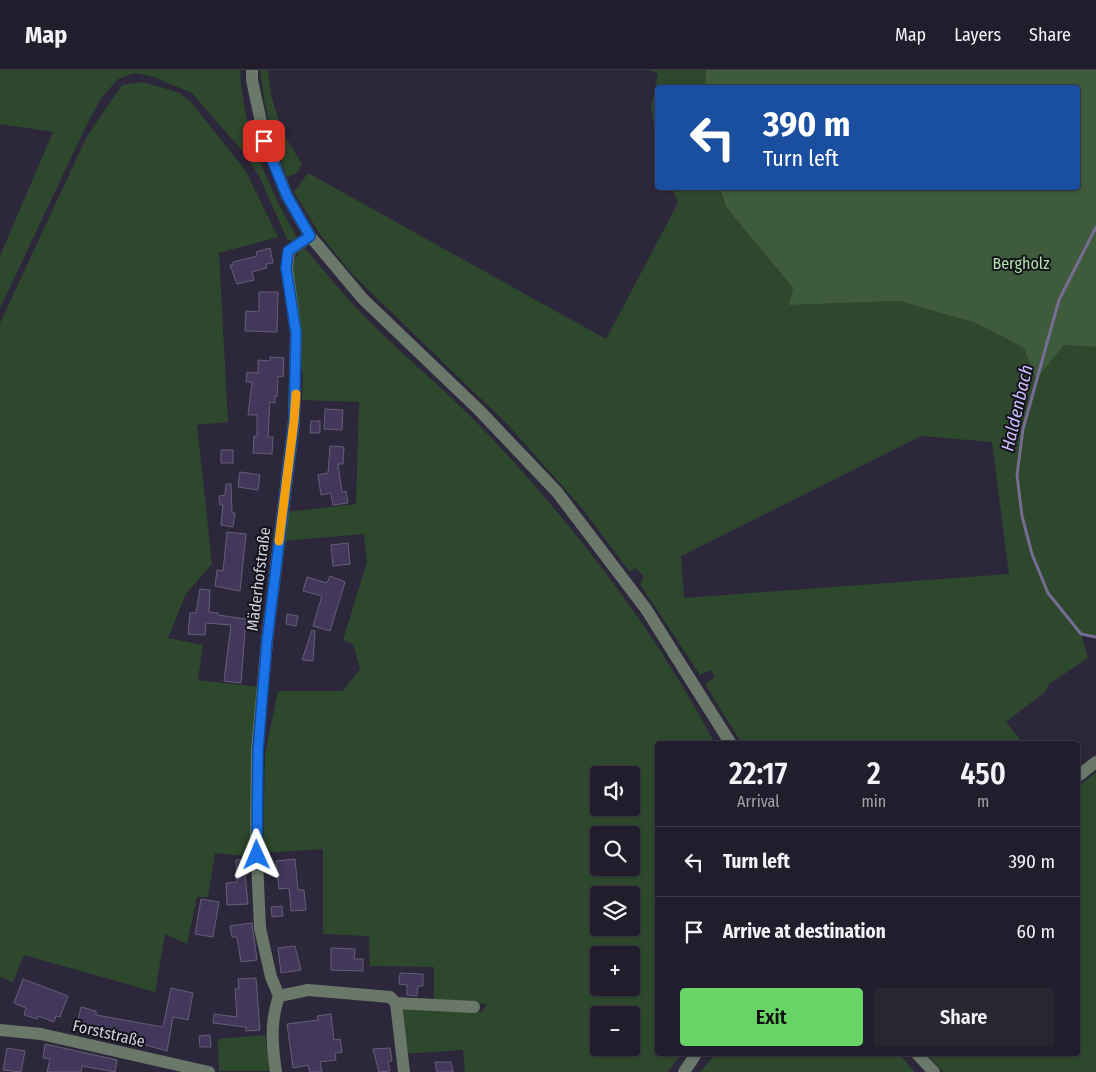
<!DOCTYPE html>
<html lang="en">
<head>
<meta charset="utf-8">
<style>
	:root { --surface:#211d2c; --page:#292634; --text:#f1f3f6; --muted:#a2a2a9; --line:#3e3b48; --accent:#68d465 }
	body { margin:0; font-family:"Fira Sans Condensed",sans-serif; background:var(--page); color:var(--text); height:100vh; display:flex; flex-direction:column; font-size:19px; white-space:nowrap }
	* { box-sizing:border-box; margin:0 }
	p { font-size:16px; color:var(--muted) }
	.icon { flex:none; width:28px; height:28px; fill:none; stroke:currentColor; stroke-width:2; stroke-linecap:round; stroke-linejoin:round }
	.map { position:relative; flex:1; overflow:hidden }
	.panel { position:absolute; left:655px; top:671px; width:425px; height:315px; display:flex; flex-direction:column; background:var(--surface); border-radius:5px; box-shadow:0 1px 4px #0004,0 0 0 1px var(--line) }
	.panel>* { flex:none }
	.guide { position:absolute; left:655px; top:15px; width:425px; height:105px; border-radius:5px; box-shadow:0 1px 4px #0004,0 0 0 1px var(--line); background:#1a4fa0; color:#fff; overflow:hidden }
	.controls { position:absolute; left:590px; top:696px; display:grid; gap:10px }
	.controls a { display:grid; place-items:center; width:50px; height:50px; border-radius:5px; background:var(--surface); box-shadow:0 1px 4px #0004,0 0 0 1px var(--line); font-size:25px }
	.pin { position:absolute; display:grid; place-items:center; width:42px; height:42px; color:#fff; margin:-21px; border-radius:10px; box-shadow:0 2px 8px #0006 }
	.me { position:absolute; width:55px; margin:-28px; rotate:359deg; stroke-linejoin:round; filter:drop-shadow(0 0 4px #0008) }
	.turn { display:flex; align-items:center; gap:18px; height:105px; padding:0 25px; font-size:22px }
	.turn .icon { width:65px; height:65px; stroke-width:2.5 }
	.turn b { display:block; font-size:35px; line-height:42px }
	.eta { display:flex; justify-content:space-evenly; align-items:center; height:85px; text-align:center }
	.eta b { font-size:30px; font-weight:600; line-height:35px }
	.action { display:flex; gap:10px; margin-top:auto; padding:10px 25px }
	.action a { flex:1; height:58px; border-radius:5px; background:var(--accent); color:#111; font-size:20px; font-weight:600; line-height:58px; text-align:center }
	.action a+a { background:var(--page); color:var(--text) }
	ul { padding:0; list-style:none }
	li { display:flex; align-items:center; gap:15px; height:70px; padding:0 25px; border-top:1px solid var(--line) }
	li div { flex:1 }
	li b { display:block; font-size:19px }
	li em { font-style:normal }
	header { display:flex; align-items:center; gap:30px; box-sizing:border-box; height:70px; padding:0 25px; background:var(--surface); border-bottom:1px solid var(--line) }
	header strong { font-size:24px }
	nav { display:flex; gap:28px; margin-inline-start:auto; font-size:18px }
	.map>svg:first-child { display:block }
</style>
</head>
<body>
<header>
<strong>Map</strong>
<nav><a>Map</a><a>Layers</a><a>Share</a></nav>
</header>
<div class="map">
<svg width="1096" height="1002" viewBox="0 0 1096 1002">
	<rect width="100%" height="100%" fill="#2c273a"/>
	<!-- green -->
	<path fill="#2e482d" fill-rule="evenodd" d="M0 0H240C243 60 268 118 298 169L294 173 287 169 259 106 244 83 192 23 151 6 134 3 118 9 102 27 88 52 0 238V186L53 62 0 54Z
		M260 0H268L271 25 282 61 302 94 297 103 287 107C273 72 264 37 260 0Z
		M648 0H706L705 17 658 18 657 77 651 36 658 4Z
		M143 12 180 23 191 32 245 100 278 167 219 183 228 352 197 355 212 494 186 524 168 568 203 575 198 610 259 617 254 787 215 783 208 827H197L187 874 165 864 155 922 24 885 13 912 0 907V253L87 66 122 15Z
		M308 103 606 269 678 133 672 118H720L726 137 793 218 790 235 899 231 976 253 1024 278 1064 275 1096 277V567L1081 564 1088 588 1049 614 1045 622 1006 652 1024 674H742L705 614 715 607 711 600 700 605 640 514 644 506 635 498 630 502 581 437 507 354 353 205 319 163 294 122ZM921 366 992 372 1009 504 684 528 681 486Z
		M302 179H306C321 197 335 215 350 231 392 277 441 315 484 360 573 454 655 559 715 674H658V984H681L668 1002H465L463 980 404 984 400 937 481 942 487 934 434 931V897L370 896 369 866 323 864V779L263 783 265 684 278 621H343L360 599 353 574 343 570 367 492 364 464 282 471 287 442 356 434 359 332 302 330 303 310 292 200 295 188ZM599 705H631V738H599ZM599 765H631V798H599ZM599 825H631V858H599ZM599 885H631V918H599ZM599 945H631V978H599Z
		M1096 702V1002H943L927 984H1078V717Z
		M265 965 270 1001H219L218 969Z
		M716 984H899L915 1002H700Z"/>
	<!-- forest -->
	<path fill="#3e5c3c" d="M706 0H1096V277L1064 275 1036 309 1024 278 976 253 899 231 789 235 793 218 726 137 720 118H1078V18H705Z"/>
	<g fill="none" stroke-linecap="round" stroke-linejoin="round">
		<!-- stream -->
		<path stroke="#766c94" stroke-width="3" d="M1096 157 1059 230 1023 359 1017 405 1022 446 1032 484 1048 523 1081 564 1096 567"/>
	</g>
	<!-- building -->
	<path fill="#42385c" stroke="#645f75" d="M270 178 273 193 266 194 267 198 252 202 254 210 237 214 230 195H233V192L257 186 256 182Z
		M259 222H278L277 262 245 261 246 241 259 242Z
		M270 287 284 288 283 307 278 306 277 327 275 326V333L270 332 269 346 268 367H273L272 384 253 383 254 366H257V345H248L252 312H246L247 302 258 303V290L270 291Z
		M325 339 343 340 342 360 324 359Z
		M311 351H320V363H310Z
		M330 376 344 377 343 394H338L342 422 346 421 348 433 333 435 331 423 321 425 318 405 328 403Z
		M221 380H233V393H221Z
		M240 402 260 405 258 420 238 417Z
		M226 414H231L232 443H235L233 457 221 455 223 435H220L219 426 225 425Z
		M227 462 246 464 240 521 215 516 217 500 223 501Z
		M348 473 350 494 333 496 331 475Z
		M330 506 345 512 330 561 313 556 322 526 303 521 307 507 327 513Z
		M200 519 210 520 209 542 218 543V545L246 549 241 613 224 611 231 555 206 553 205 565 188 564 190 543H196Z
		M287 544 298 546 296 556 286 554Z
		M312 560 315 561 313 591 302 590Z
		M247 789 248 804H245L248 834 227 835 226 813 237 812 236 790Z
		M295 789 298 820H304L306 840 291 841 289 818 279 819 276 791Z
		M201 829 219 832 213 867 195 864Z
		M282 836 283 846 272 847 271 837Z
		M252 853 257 890 241 892 237 867H232L230 856Z
		M295 876 301 900 281 903 278 878Z
		M331 878 355 879 354 889H363V901L331 900Z
		M400 903 423 904V916H418L417 926 407 925V915L399 914Z
		M256 908 260 960 246 961V957L213 953 214 944 237 947 235 919 239 918 238 909Z
		M23 909 68 926 60 947 56 946 54 952 38 946 37 949 24 945 26 938 14 933Z
		M171 918 193 923 188 950 173 947 167 981 117 967 118 962 77 954 81 937 96 941V945L163 957Z
		M331 944 334 970 340 969 342 982 335 983 336 990 320 992 322 1002H310L308 995 293 998 287 954 318 950 317 946Z
		M210 965 211 977H200L199 966Z
		M45 974 117 990 115 1002 82 996 81 1002H47L50 989 43 988Z
		M7 978 25 981 21 1002 3 1000Z
		M390 978 392 991H388L390 1001 379 1002 373 979Z
		M435 992H451L453 1002H437Z"/>
	<g fill="none" stroke-linecap="round" stroke-linejoin="round">
		<!-- minor -->
		<path stroke="#6a7869" stroke-width="12" d="M252 0V10L265 71 287 126 310 166 363 229 479 340 557 422 646 539 731 674
			M1078 706 1096 692
			M279 926 271 907 260 858 256 767 257 680 267 571 294 351 296 263 287 198 289 181 310 166
			M279 926 308 920 390 927 396 933 404 1002
			M396 933 474 937
			M0 960 41 964 209 1002
			M917 984 934 1002
			M276 1002C272 975 270 952 279 926
			M684 1002 696 984"/>
	</g>
	<g fill="none" stroke-linecap="round" stroke-linejoin="round">
		<!-- route casing -->
		<g stroke="#114b97" stroke-width="12">
			<path id="route" d="M257 785 258 680 267 571 294 351 296 263 286 198 288 181 310 166 287 126 264 71"/>
		</g>
		<!-- route -->
		<use href="#route" stroke="#1a73e8" stroke-width="9"/>
		<!-- slow -->
		<path stroke="#f59e0b" stroke-width="9" d="M279 471 294 351 296 324"/>
	</g>
	<g text-anchor="middle" stroke-width="4" stroke-linejoin="round" paint-order="stroke">
		<!-- park labels -->
		<g font-size="16" fill="#afe2ab" stroke="#14121a">
			<text x="1021" y="199">Bergholz</text>
		</g>
		<!-- street labels -->
		<g font-size="16" fill="#d3d1dd" stroke="#14121a">
			<text transform="translate(258 509) rotate(-83)" y="6">Mäderhofstraße</text>
			<text transform="translate(109 963) rotate(13)" y="6">Forststraße</text>
		</g>
		<!-- water labels -->
		<g font-size="18" font-style="italic" fill="#cebeff" stroke="#14121a">
			<text transform="translate(1017 338) rotate(-77)" y="6">Haldenbach</text>
		</g>
	</g>
</svg>
<div class="controls">
<a><svg class="icon" aria-label="sound" viewBox="0 0 24 24"><path d="M4 9h4l5-4v14l-5-4H4zM17 9q2 3 0 6"/></svg></a>
<a><svg class="icon" aria-label="search" viewBox="0 0 24 24"><circle cx="10" cy="10" r="6"/><path d="M15 15l6 6"/></svg></a>
<a><svg class="icon" aria-label="layers" viewBox="0 0 24 24"><path d="M12 4l9 5-9 5-9-5zM3 14l9 5 9-5"/></svg></a>
<a>+</a>
<a>−</a>
</div>
<div class="pin" style="left:264px;top:71px;background:#d93025"><svg class="icon" aria-label="arrive" viewBox="0 0 24 24"><path d="M6 21V4h12l-3 4 3 4H6"/></svg></div>
<svg class="me" style="left:257px;top:785px" viewBox="-20 -20 40 40"><path d="M0-17L14 15 0 8-14 15z" fill="#1a73e8" stroke="#fff" stroke-width="4"/></svg>
<div class="guide">
<div class="turn"><svg class="icon" aria-label="left" viewBox="0 0 24 24"><path d="M17 20v-9H6M10 6l-5 5 5 5"/></svg><div><b>390 m</b>Turn left</div></div>
</div>
<section class="panel">
<div class="eta">
<div><b>22:17</b><p>Arrival</p></div>
<div><b>2</b><p>min</p></div>
<div><b>450</b><p>m</p></div>
</div>
<ul>
<li><svg class="icon" aria-label="left" viewBox="0 0 24 24"><path d="M17 20v-9H6M10 6l-5 5 5 5"/></svg><div><b>Turn left</b></div><em>390 m</em></li>
<li><svg class="icon" aria-label="arrive" viewBox="0 0 24 24"><path d="M6 21V4h12l-3 4 3 4H6"/></svg><div><b>Arrive at destination</b></div><em>60 m</em></li>
</ul>
<div class="action"><a>Exit</a><a>Share</a></div>
</section>
</div>
</body>
</html>
